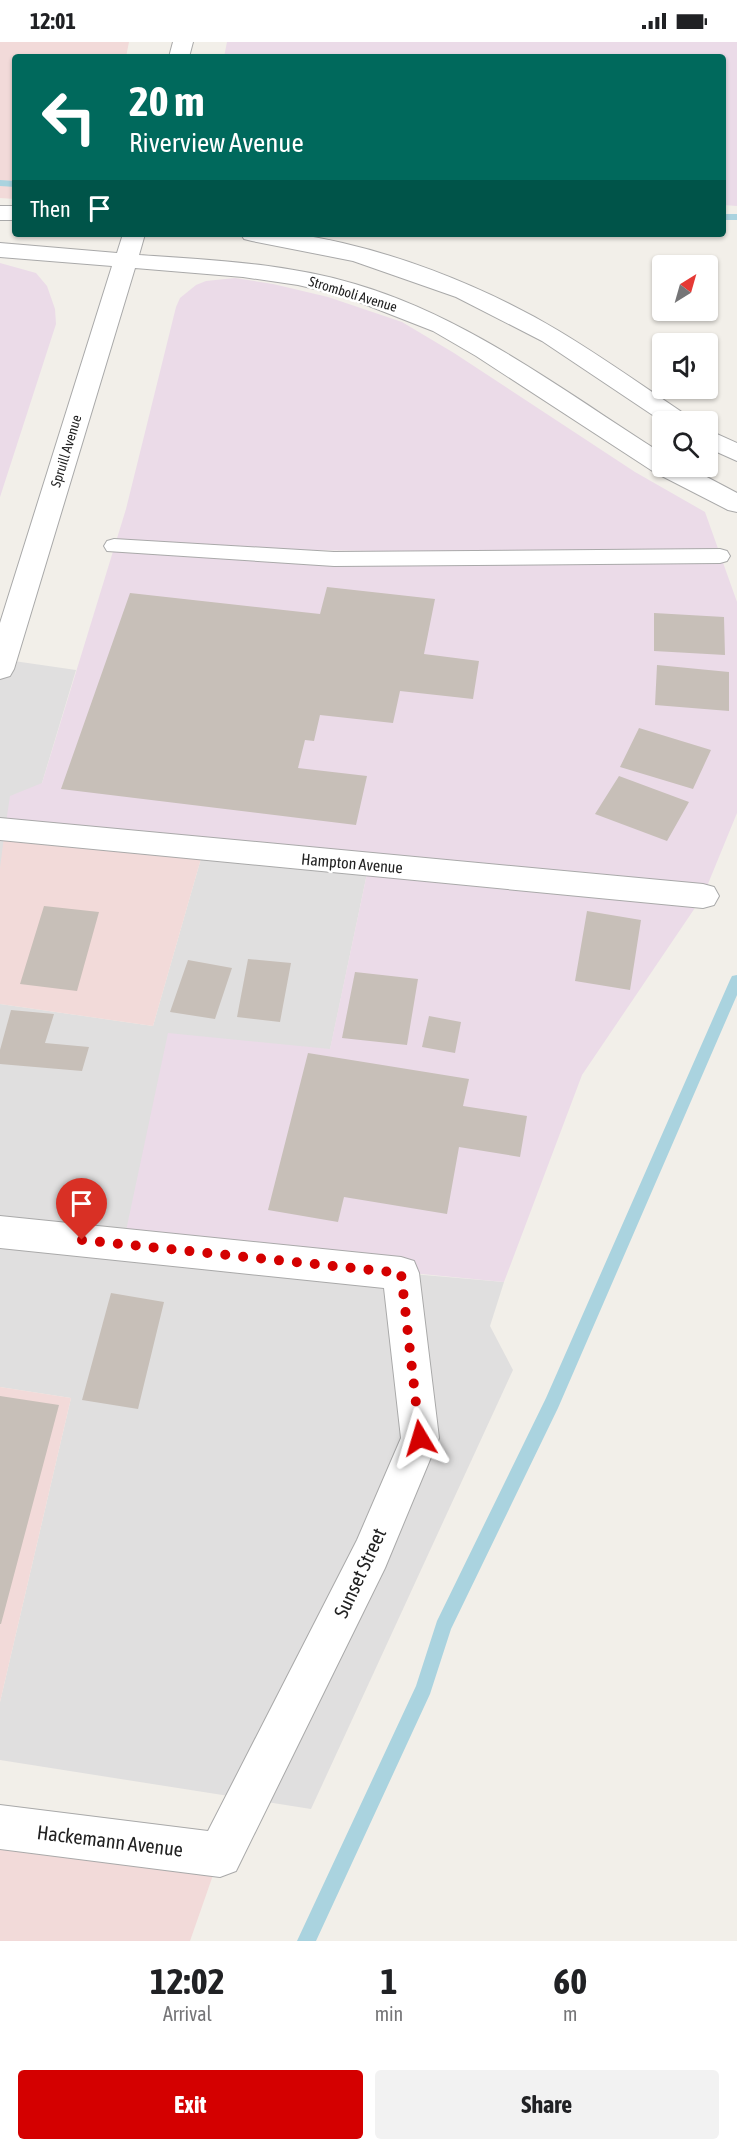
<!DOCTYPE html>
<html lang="en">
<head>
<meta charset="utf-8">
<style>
	:root { --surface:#fff; --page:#f2f2f2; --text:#202124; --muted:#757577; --accent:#d40000 }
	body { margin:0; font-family:"Asap Condensed",sans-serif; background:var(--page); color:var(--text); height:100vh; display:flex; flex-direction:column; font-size:22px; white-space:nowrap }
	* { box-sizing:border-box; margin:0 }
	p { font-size:20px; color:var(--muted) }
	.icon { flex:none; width:33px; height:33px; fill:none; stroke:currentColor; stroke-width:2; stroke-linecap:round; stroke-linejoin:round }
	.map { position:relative; height:1899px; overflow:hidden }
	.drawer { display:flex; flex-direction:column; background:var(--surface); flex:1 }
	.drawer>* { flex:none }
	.hud { position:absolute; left:12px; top:12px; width:714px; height:183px; border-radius:6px; box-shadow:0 2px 4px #0004; background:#00695c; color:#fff; overflow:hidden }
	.needle { width:39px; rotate:37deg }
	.fabs { position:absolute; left:652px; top:213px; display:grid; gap:12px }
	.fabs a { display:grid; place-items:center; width:66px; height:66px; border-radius:6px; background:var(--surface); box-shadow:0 2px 4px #0004; font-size:30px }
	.pin { position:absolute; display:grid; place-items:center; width:51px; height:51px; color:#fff; margin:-62px -26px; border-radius:50% 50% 50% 0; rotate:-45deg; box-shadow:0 0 6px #0007 }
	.pin .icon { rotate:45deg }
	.me { position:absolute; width:66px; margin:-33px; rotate:353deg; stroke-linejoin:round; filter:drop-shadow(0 0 4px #0008) }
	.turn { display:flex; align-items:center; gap:21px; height:126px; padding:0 18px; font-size:27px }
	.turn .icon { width:78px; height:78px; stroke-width:2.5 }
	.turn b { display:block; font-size:42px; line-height:51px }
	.then { display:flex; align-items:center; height:57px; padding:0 18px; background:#0003; gap:12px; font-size:22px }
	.eta { display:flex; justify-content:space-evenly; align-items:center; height:102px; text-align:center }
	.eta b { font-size:36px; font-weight:700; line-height:42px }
	.primary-button { display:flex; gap:12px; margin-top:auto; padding:12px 18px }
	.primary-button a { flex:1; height:69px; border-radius:6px; background:var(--accent); color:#fff; font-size:24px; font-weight:700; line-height:69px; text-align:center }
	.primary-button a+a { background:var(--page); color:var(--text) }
	.status { display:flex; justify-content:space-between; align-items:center; height:42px; padding:0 30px; background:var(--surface); direction:ltr }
	.status svg { height:16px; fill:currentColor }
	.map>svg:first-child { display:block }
</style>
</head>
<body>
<div class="status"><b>12:01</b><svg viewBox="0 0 49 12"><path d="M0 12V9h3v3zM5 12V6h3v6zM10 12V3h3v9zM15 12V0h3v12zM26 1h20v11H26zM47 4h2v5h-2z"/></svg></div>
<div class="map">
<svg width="737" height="1899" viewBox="0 0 737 1899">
	<rect width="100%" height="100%" fill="#f2efe9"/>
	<!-- residential -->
	<path fill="#e0dfdf" d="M0 617 76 628 42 741 0 826Z
		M204 806 369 822 330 1008 401 1231 504 1240 490 1284 513 1328 311 1767 0 1718V1660L71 1356 0 1345V962L153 984Z"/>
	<!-- commercial -->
	<path fill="#f2dad9" d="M0 0H129L126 15H15V157L0 156Z
		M5 787 204 806 153 984 0 962V826Z
		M0 1345 71 1356 0 1660Z
		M0 1785 220 1813 190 1899H0Z"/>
	<!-- industrial -->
	<path fill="#ebdbe8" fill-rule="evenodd" d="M227 0H737V164L723 163V15H224Z
		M0 221 36 231 47 244 55 267 56 282 0 455Z
		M235 236 273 242 328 255 402 280 454 311 635 430 705 470 737 560V771L703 854 582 1033 504 1240 123 1203 168 991 330 1007 369 822 5 787 10 754 42 741 126 467 176 265 180 256 196 243 206 239ZM134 505 683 514 334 517Z"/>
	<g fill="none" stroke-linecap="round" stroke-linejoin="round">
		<!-- stream -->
		<path fill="#aad3df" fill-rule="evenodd" d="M0 138 15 139V145L0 144Z
			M723 172H737V178H723Z
			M737 933V953L558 1366 451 1587 430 1652 316 1899H297L416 1644 437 1579 546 1356 730 938 732 934Z"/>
	</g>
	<!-- building -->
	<path fill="#c7bfb8" d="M327 545 435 557 424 612 479 619 473 657 400 649 393 681 320 673 314 699 305 698 298 726 367 734 356 783 61 747 130 551 320 572Z
		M654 571 724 575 725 613 654 609Z
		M657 623 729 630V669L655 663Z
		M639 686 711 708 693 747 620 725Z
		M619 734 689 760 667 799 595 772Z
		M44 864 99 870 77 949 20 942Z
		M587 869 641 878 630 948 575 939Z
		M248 917 291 921 280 980 237 975Z
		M188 918 232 926 215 977 170 970Z
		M355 930 418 937 407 1003 342 996Z
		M11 968 54 972 45 1001 89 1005 82 1029 0 1022V1008Z
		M429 974 461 980 455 1011 422 1005Z
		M308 1011 469 1037 463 1064 527 1074 520 1115 459 1105 447 1172 344 1155 338 1180 268 1168Z
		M111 1251 164 1260 138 1367 82 1358Z
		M0 1354 59 1363 1 1582H0Z"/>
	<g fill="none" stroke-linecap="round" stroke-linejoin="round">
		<!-- service casing -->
		<g stroke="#a9a9a9" stroke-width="2">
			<path id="service" d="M114 497 334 510 720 507 727 509 730 514 727 519 720 521 334 524 107 509 104 504 107 499Z"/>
		</g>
		<!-- minor casing -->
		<g stroke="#a9a9a9" stroke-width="2">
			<path id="minor" d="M0 776 703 842 714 845 719 854 714 863 703 866 0 798Z
				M0 1174 401 1215 414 1219 419 1231 439 1396 385 1526 236 1829 220 1835 0 1807V1763L208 1789 357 1498 401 1396 384 1246 0 1206Z"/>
		</g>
		<!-- tertiary casing -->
		<g stroke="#a9a9a9" stroke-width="2">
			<path id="tertiary" d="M173 0H193L189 15H169Z
				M0 164H15V178H0Z
				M123 192H145L139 213C211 218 285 221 355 242 468 275 565 350 663 412V424H686L737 451V470L728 468 654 430 476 314 433 289 341 253 298 243 243 235 135 226 14 627 10 634 0 637V581L112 224 0 215V201L117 211Z
				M241 192C258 192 278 190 295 192 385 205 482 243 559 289 604 316 646 346 689 375L692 380H663L542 299 456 255 353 219 252 199 244 197Z
				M708 388 737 401V419L708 406Z"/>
		</g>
		<!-- service -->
		<use href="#service" fill="#fff" fill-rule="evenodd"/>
		<!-- minor -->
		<use href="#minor" fill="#fff" fill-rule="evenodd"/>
		<!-- tertiary -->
		<use href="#tertiary" fill="#fff" fill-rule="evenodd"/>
	</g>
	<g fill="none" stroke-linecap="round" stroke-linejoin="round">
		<!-- route -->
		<path stroke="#d40000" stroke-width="10" stroke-dasharray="0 18" d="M82 1198 401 1231 420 1396"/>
	</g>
	<g text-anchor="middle" stroke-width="5" stroke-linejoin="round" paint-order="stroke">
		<!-- far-street labels -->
		<g font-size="14" fill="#222" stroke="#fff">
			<text transform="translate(353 252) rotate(17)" y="5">Stromboli Avenue</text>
			<text transform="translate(66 409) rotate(-73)" y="5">Spruill Avenue</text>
		</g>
		<!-- street labels -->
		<g font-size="16" fill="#222" stroke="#fff">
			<text transform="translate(352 821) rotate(5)" y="6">Hampton Avenue</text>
		</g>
		<!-- near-street labels -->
		<g font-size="20" fill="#222" stroke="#fff">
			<text transform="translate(360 1531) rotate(-65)" y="7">Sunset Street</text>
			<text transform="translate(110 1799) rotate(7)" y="7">Hackemann Avenue</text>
		</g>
	</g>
</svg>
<div class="fabs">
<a><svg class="needle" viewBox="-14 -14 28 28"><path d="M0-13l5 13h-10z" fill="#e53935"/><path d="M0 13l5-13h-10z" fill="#757577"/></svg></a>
<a><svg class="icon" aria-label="sound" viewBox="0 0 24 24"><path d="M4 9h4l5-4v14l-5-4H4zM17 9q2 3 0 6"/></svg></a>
<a><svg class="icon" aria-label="search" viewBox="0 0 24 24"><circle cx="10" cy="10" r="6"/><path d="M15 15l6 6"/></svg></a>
</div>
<div class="pin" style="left:82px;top:1198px;background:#d93025"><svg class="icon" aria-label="arrive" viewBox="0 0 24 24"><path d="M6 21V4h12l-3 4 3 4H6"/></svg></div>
<svg class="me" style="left:420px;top:1396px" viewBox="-20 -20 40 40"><path d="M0-17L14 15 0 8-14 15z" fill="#d40000" stroke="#fff" stroke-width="4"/></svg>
<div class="hud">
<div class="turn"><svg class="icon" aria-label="left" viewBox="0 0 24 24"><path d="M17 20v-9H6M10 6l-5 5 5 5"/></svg><div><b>20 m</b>Riverview Avenue</div></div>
<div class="then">Then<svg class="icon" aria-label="arrive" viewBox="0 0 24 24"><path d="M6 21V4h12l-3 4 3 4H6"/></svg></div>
</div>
</div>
<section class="drawer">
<div class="eta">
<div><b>12:02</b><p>Arrival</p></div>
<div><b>1</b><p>min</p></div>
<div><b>60</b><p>m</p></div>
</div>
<div class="primary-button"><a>Exit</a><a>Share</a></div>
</section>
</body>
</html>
